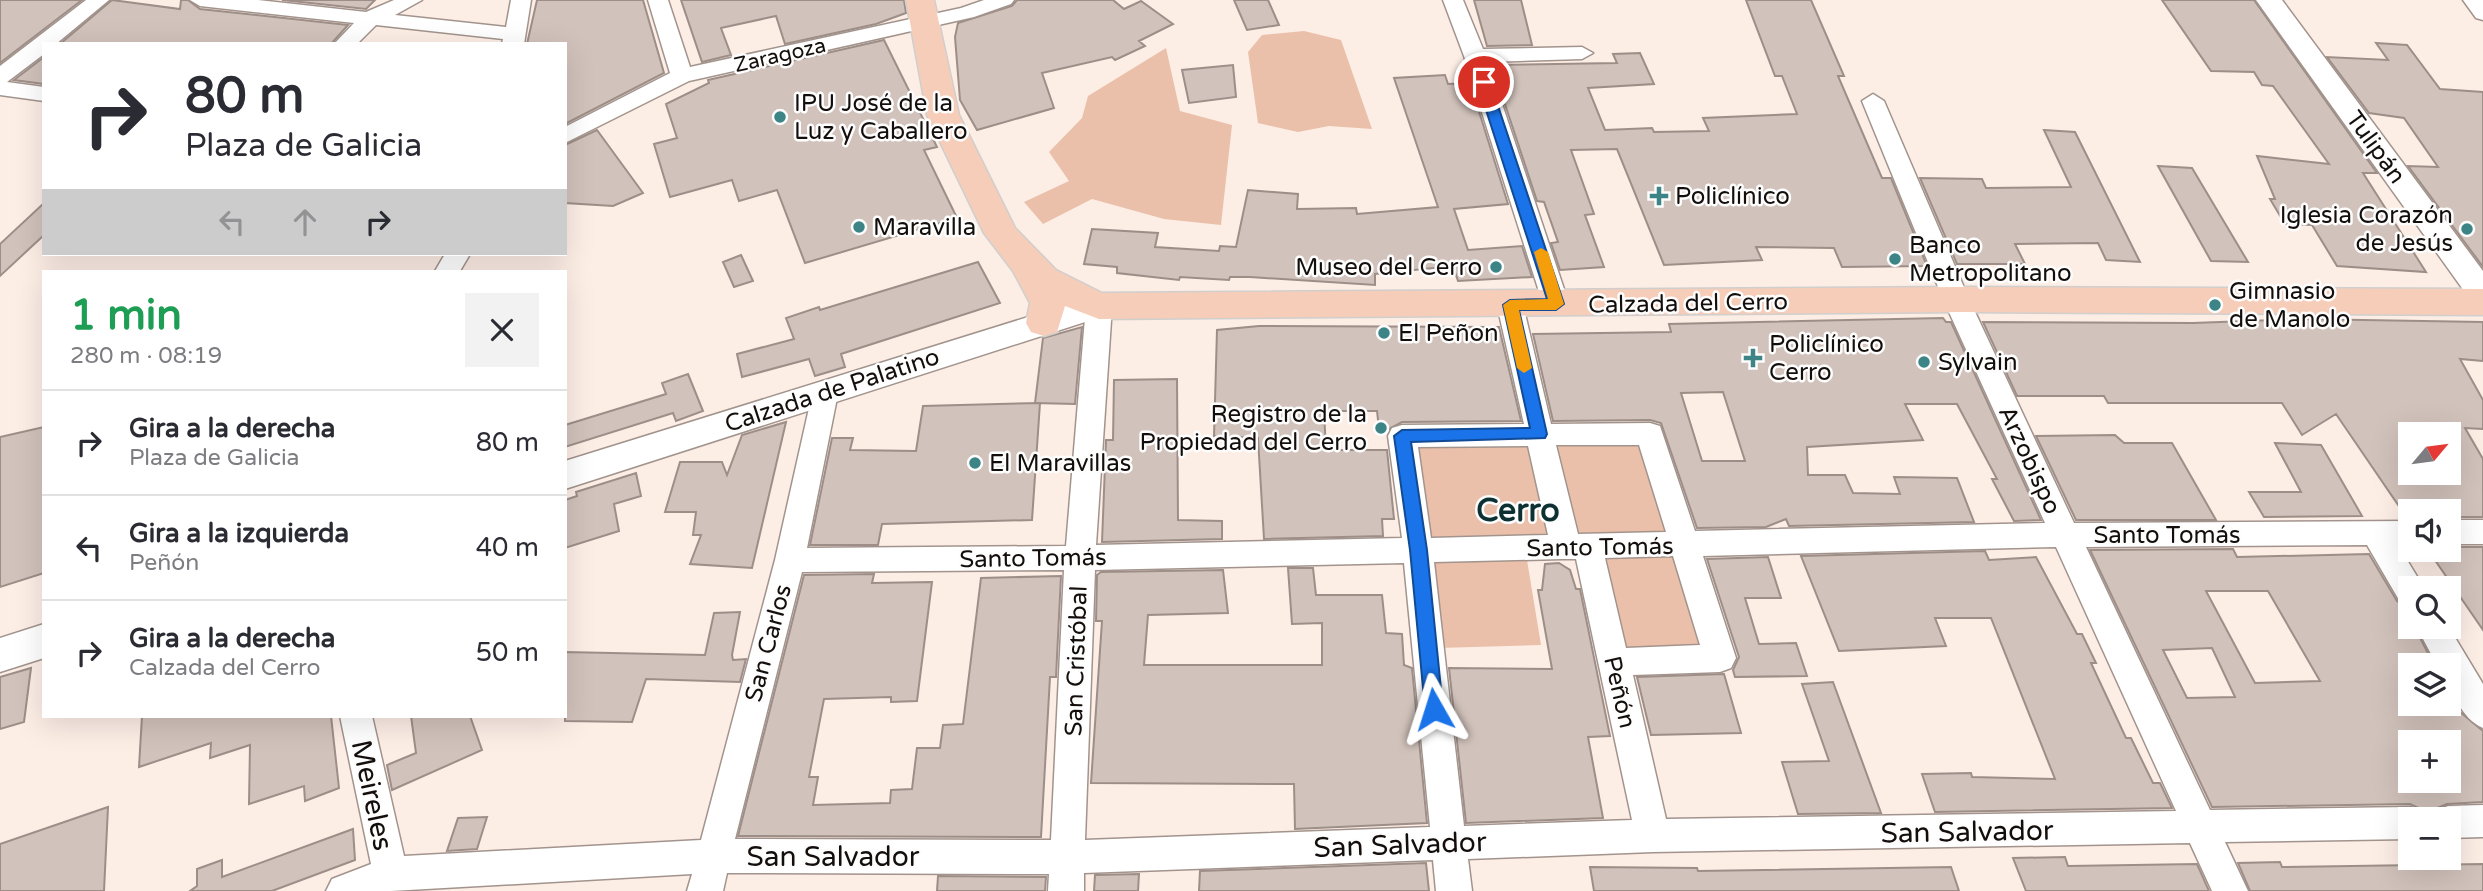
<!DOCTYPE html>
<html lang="es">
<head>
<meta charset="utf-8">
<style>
	:root { --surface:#fff; --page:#f2f2f3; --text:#2b2b33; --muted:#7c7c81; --line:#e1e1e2 }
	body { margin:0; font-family:"Varela Round",sans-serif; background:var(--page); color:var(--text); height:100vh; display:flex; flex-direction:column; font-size:26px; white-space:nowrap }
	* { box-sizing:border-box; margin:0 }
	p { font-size:23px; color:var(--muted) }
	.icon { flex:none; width:38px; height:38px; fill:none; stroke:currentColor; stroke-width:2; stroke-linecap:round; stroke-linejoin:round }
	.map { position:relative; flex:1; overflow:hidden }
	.side { position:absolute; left:42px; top:270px; width:525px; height:448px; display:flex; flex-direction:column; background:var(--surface); border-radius:0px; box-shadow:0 7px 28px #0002 }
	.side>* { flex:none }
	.banner { position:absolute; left:42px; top:42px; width:525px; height:214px; border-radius:0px; box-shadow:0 7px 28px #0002; background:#fff; color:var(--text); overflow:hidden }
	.needle { width:46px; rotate:61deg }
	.controls { position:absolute; left:2398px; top:422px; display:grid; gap:14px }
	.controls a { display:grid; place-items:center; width:63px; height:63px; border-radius:0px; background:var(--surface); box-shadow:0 7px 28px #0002; font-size:35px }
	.pin { position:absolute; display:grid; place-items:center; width:60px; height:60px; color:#fff; margin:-30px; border:4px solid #fff; border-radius:50%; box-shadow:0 2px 7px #0007 }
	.me { position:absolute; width:77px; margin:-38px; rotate:354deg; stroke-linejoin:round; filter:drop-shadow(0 0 5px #0008) }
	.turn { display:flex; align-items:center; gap:24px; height:147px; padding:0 28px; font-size:32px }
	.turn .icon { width:91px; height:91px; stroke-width:2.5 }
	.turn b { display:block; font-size:49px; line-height:60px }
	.lanes { display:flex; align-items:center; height:66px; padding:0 28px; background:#0003; justify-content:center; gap:35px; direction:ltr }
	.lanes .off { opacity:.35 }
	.round { display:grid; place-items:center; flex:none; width:74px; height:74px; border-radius:0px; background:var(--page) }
	.summary { display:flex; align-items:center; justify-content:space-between; height:119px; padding:0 28px }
	h1 { font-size:42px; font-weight:700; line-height:52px; color:#1e9e55 }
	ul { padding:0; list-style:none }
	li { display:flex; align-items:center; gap:21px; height:105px; padding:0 28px; border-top:2px solid var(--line) }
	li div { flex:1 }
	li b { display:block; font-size:26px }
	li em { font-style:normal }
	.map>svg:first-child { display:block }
</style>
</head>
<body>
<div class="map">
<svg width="2483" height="891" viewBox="0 0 2483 891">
	<rect width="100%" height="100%" fill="#fcede5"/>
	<!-- green -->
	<path fill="#ebc0aa" d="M1304 31 1341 40 1372 129 1329 126 1298 132 1258 123 1248 52 1262 35Z
		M1166 48 1180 111 1232 125 1221 225 1164 219 1092 199 1043 224 1024 202 1069 181 1049 152 1082 118 1088 96Z
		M1644 439 1709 652 1622 654 1597 553 1526 554 1541 645 1438 648 1408 440Z"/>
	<!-- building -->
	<path fill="#d1c2bb" stroke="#9d8f88" stroke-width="2" fill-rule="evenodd" d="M0 0H82L0 63Z
		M112 0 180 9 181 0H188L200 9 348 25 331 44H60Z
		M282 0H375L366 9Z
		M537 0H643L664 73 565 124V44H527Z
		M681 0H904L906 13 876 24 785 44 776 16 721 28 731 55 702 62Z
		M1017 0H1113L1124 9 1141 1 1173 24 1139 41 1145 46 1115 60 1112 57 1042 73 1054 108 977 130 960 100 955 37 958 23 1012 6Z
		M1234 0H1268L1279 25 1247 30Z
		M1474 0H1521L1532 45 1487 46Z
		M1746 0H1811L1844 76H1838L1882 178H1891L1927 266 1842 267 1834 248 1756 247 1762 260 1664 265 1617 149 1571 150 1594 214 1585 215 1604 267 1560 270 1551 243 1558 242 1544 202 1537 201 1492 65 1617 63 1613 54 1640 53 1654 84 1588 88 1605 130 1652 128 1654 132 1709 131 1703 118 1797 114 1782 76H1775Z
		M2162 0H2254L2377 173H2363L2426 272 2337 266 2312 225 2285 224 2270 199H2275L2257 156 2329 164 2273 86 2262 85 2254 72 2211 71Z
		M884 40 937 147 924 150 957 218 805 263 777 190 739 201 732 180 670 197 654 144 677 138 666 104 709 83 708 80Z
		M2376 43 2407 45 2440 89 2483 92V267L2408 166 2438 167 2404 118 2369 113 2327 57 2388 60Z
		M44 57V84L14 80Z
		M1233 65 1236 97 1189 103 1182 70Z
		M1445 75 1448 84 1470 83 1508 204 1454 209 1468 250 1522 246 1532 277 1458 281 1453 266 1375 274V285L1250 277H1230L1229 280 1180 277 1179 280 1117 273V267L1084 264 1092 229 1158 233 1155 247 1219 251 1220 246 1236 247 1248 190 1298 194 1297 209 1356 208 1357 214 1438 207 1394 78Z
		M597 130 643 193 613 206 565 203V145Z
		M2044 130 2075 132 2140 262 2106 260 2098 243 2015 244 2025 264H1957L1920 178 1982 179 1986 188 2071 187Z
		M2158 166 2192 168 2248 262 2211 261Z
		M44 203V235L0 276V244Z
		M741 255 753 281 734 287 723 262Z
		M978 262 1000 303 841 354 845 367 815 376 809 359 742 377 737 354 794 339 786 318 819 307 820 310Z
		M1943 318 1946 322H1951L2041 520 2014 521 1992 479H1997L1957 404H1905L1923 440 1807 447 1808 475H1845L1853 493 1900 494 1894 477 1957 478 1974 522 1789 526 1786 519 1766 527 1697 528 1661 423 1650 420 1553 421 1533 334 1671 332 1669 324ZM1723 392 1745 461H1702L1681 393Z
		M2303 319 2483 322V361L2460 359 2483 400V429L2465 428 2483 459V517H2448V511H2410L2407 518 2336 414 2302 435 2282 403H2108L2104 396H2017L1983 322 2193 323ZM2410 434H2448V472H2410Z
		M1259 326 1499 327 1521 421 1402 422 1389 429H1379L1377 411H1324L1326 450H1387L1394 519H1382L1383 536 1264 539 1258 438 1214 436 1217 330Z
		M1082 327 1075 404 1035 403 1043 338Z
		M688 374 703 411 676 421 673 413 565 447V425L666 394 662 383Z
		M1177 379 1178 520 1222 521V539L1102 542 1106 440H1113L1114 380Z
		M1040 403 1032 520 882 524 878 545H810L832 438H853L850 450 916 451 923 406Z
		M786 422 752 568 690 564 701 535H693L696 512H665L680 462H722L727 475 742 435Z
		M44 427V573L0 587V437Z
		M2115 435 2124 443H2172L2216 520H2076L2036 436Z
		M2275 443 2321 445 2362 516 2264 517 2249 492H2301Z
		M636 473 641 496 614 504 619 531 565 548V500L577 496 576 492Z
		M2448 547H2483V630L2428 550H2448Z
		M2233 549 2237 557 2369 554 2397 601 2410 610V626H2414L2434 665H2410V704H2448V685L2460 712 2483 731V802L2447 804 2427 812 2430 818 2423 810 2410 804 2212 807 2090 550ZM2206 591H2268L2320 681 2255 683ZM2212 648 2235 697 2187 698 2163 650ZM2410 742H2448V780H2410Z
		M1985 551 1989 560 2036 557 2077 634H2082L2096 663H2091L2126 738H2131L2153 783H2160L2172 808 1935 812 1922 774 1971 773 1972 777 2055 779 1991 618H1935L1946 646 1839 651 1801 556Z
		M1768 557 1781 598H1745L1759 644 1796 643 1807 676 1735 677 1733 670 1739 657 1707 559Z
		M1559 563 1570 570 1576 589H1580L1610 736 1588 737 1603 818 1466 823 1449 668 1552 669 1538 590H1542L1545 564Z
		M1288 568H1313L1316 595H1382L1386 633 1402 634 1404 665 1412 668 1427 823 1295 829 1294 784 1091 783 1102 621H1096L1097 575 1101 572 1223 570 1228 613 1148 615 1144 665H1322V623L1292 624Z
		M874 574 872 583 932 582 917 701 891 702V697L824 699 809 777H818L813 805 890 803 891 790 912 789 917 748H940L943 725 963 724 981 578 1061 576 1056 677H1050L1041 837 738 836 804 575Z
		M740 612 732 655 733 660 746 659 740 682 646 679 632 722 565 721V652L705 655 714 613Z
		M31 668 24 722 0 729V677Z
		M1724 674 1741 733 1651 735 1637 677Z
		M1833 682 1881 813 1798 814 1782 762 1829 761 1802 684Z
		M142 716H331L339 788 305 801 304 786 249 804 250 745 210 758 211 743 139 767Z
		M411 716H470L482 750 392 790 387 765 416 753Z
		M108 807 104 891H0V844Z
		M487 817 477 849 447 851 458 818Z
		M353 829 355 860 272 891H190L197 886V869L222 860V877Z
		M2065 857 2068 866 2197 864 2209 891H2026L2013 858Z
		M2280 862 2282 867 2483 864V891H2250L2238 863Z
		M1426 863 1429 891H1199L1200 871Z
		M1590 867 1697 868 1698 871 1951 867 1959 891H1594Z
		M1139 874 1138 891H1094L1095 875Z
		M938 876 1046 877 1045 891H937Z"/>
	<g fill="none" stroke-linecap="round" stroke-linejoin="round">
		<!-- minor casing -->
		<g stroke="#a2948d" stroke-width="3">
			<path id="minor" d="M86 0H109L56 44H44V54L7 82 44 87V101L0 95V66Z
				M190 0H258L366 12 394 0H422L395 15 506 27 511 0H531L524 44H502L503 39 376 25 357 44H334L354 23 200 6Z
				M648 0H668L690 67 961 8 984 0H1014L1011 4 974 17 689 81 565 143V127L670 73Z
				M1443 0H1463L1483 49 1582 47 1593 53 1582 59 1488 62 1569 304 1565 310 1556 313 1547 310 1543 304 1464 56Z
				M2463 0H2483V20L2476 18Z
				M1873 94 1884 101 1969 299 2074 523 2410 521V545H2398L2424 588H2410V604L2399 600 2367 545 2086 547 2210 810 2410 807 2422 812 2425 819H2410V839L2225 842 2248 891H2212L2190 843 1653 852 1468 859 1472 891H1436L1433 860 1084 873V891H1048L1049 874 727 873 723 891H687L692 874 391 891H326L332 879 371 864 340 716H372L404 856 701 840 775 560 814 386 824 383 834 386 838 393 807 548 1066 546 1086 306 1090 300 1099 297 1108 300 1112 306 1096 545 1402 538 1388 436 1392 428 1402 425 1524 424 1497 305 1501 299 1510 296 1519 299 1523 305 1551 424 1650 423 1660 426 1695 531 2045 523 1943 299 1862 101ZM1556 445H1639L1666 532 1578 534ZM1528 446 1548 535 1431 538 1418 447ZM2056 547 2176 811 1666 819 1633 675 1720 672 1731 668 1736 658 1703 556ZM1673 556 1700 645 1626 648 1605 558ZM1562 559H1576L1632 820 1464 826 1434 562ZM1404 563 1430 827 1085 840 1095 570ZM1064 570 1051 840 735 839 802 572Z
				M445 254H470L460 271H435Z
				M2448 520H2483V544H2448Z
				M2416 626H2448L2483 684V728C2461 719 2448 687 2448 665H2437Z
				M2483 805V837L2448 838V819H2432L2436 811 2448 806Z"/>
		</g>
		<!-- tertiary casing -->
		<g stroke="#a2948d" stroke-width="3">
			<path id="tertiary" d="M2256 0H2282L2483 271V305L2472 302Z
				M1099 295 1110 298 1115 306 1110 314 565 489V461Z
				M44 624V658L0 672V638Z"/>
		</g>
		<!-- primary casing -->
		<g stroke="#d0cfce" stroke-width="3">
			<path id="primary" d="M906 0H934L959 115 1015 228 1056 270 1102 293 1964 287 2483 289V315L1964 312 1099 319 1065 306 1057 332 1044 336 1031 332 1026 323 1030 303 1013 271 984 233 927 115Z"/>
		</g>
		<!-- minor -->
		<use href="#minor" fill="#fff" fill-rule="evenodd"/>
		<!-- tertiary -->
		<use href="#tertiary" fill="#fff" fill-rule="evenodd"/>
		<!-- primary -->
		<use href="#primary" fill="#f6cdb8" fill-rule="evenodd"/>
	</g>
	<!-- route -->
	<path fill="#1a73e8" stroke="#114b97" stroke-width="2" d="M1484 78 1490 82 1564 304 1556 310H1519L1547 434 1545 438 1411 442 1427 550 1443 709 1440 715 1434 717 1427 715 1425 709 1410 550 1394 436 1402 430 1530 428 1503 305 1510 300 1547 299 1477 82Z"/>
	<!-- slow -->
	<path fill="#f59e0b" d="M1541 248 1548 252 1564 304 1556 310H1519L1532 368 1524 373 1517 368 1503 305 1510 300 1548 299 1534 252Z"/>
	<!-- markers -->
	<g fill="#3c8486" stroke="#fdfdfd" stroke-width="2.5">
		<circle cx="780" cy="117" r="7"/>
		<path d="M1655.5 185.5h7v7h7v7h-7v7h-7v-7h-7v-7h7z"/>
		<circle cx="859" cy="227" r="7"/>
		<circle cx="2467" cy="229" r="7"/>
		<circle cx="1895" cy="259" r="7"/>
		<circle cx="1496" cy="267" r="7"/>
		<circle cx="2215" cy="305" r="7"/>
		<circle cx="1384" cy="333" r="7"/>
		<path d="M1749.5 347.5h7v7h7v7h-7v7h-7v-7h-7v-7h7z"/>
		<circle cx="1924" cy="362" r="7"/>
		<circle cx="1381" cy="428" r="7"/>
		<circle cx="975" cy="463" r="7"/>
	</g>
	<g text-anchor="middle" stroke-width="5" stroke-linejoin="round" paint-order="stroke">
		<!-- far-street labels -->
		<g font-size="21" fill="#130e0b" stroke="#fdfdfd">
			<text transform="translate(780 55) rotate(-13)" y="7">Zaragoza</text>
		</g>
		<!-- poi labels -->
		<g font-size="24" fill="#130e0b" stroke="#fdfdfd" text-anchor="start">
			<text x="794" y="111">IPU José de la<tspan x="794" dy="28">Luz y Caballero</tspan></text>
			<text x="1675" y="204">Policlínico</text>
			<text x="2453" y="223" text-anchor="end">Iglesia Corazón<tspan x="2453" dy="28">de Jesús</tspan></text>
			<text x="873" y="235">Maravilla</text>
			<text x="1909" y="253">Banco<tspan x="1909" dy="28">Metropolitano</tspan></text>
			<text x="1482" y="275" text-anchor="end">Museo del Cerro</text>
			<text x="2229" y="299">Gimnasio<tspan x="2229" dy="28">de Manolo</tspan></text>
			<text x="1398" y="341">El Peñon</text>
			<text x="1769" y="352">Policlínico<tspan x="1769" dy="28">Cerro</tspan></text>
			<text x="1938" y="370">Sylvain</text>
			<text x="1367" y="422" text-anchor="end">Registro de la<tspan x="1367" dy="28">Propiedad del Cerro</tspan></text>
			<text x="989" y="471">El Maravillas</text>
		</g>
		<!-- street labels -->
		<g font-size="24" fill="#130e0b" stroke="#fdfdfd">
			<text transform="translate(2376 147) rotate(54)" y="8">Tulipán</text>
			<text transform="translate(1688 303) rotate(-1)" y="8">Calzada del Cerro</text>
			<text transform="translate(832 390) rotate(-18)" y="8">Calzada de Palatino</text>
			<text transform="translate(2030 460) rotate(65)" y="8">Arzobispo</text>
			<text x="2167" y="543">Santo Tomás</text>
			<text transform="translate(1600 547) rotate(-1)" y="8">Santo Tomás</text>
			<text transform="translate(1033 558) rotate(-1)" y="8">Santo Tomás</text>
			<text transform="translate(768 643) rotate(-75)" y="8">San Carlos</text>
			<text transform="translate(1076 661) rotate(-88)" y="8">San Cristóbal</text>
			<text transform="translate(1620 692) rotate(77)" y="8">Peñón</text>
		</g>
		<!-- near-street labels -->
		<g font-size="28" fill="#130e0b" stroke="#fdfdfd">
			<text transform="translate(373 795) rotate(78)" y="10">Meireles</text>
			<text transform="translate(1967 831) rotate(-1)" y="10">San Salvador</text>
			<text transform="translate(1400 844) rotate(-2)" y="10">San Salvador</text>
			<text x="833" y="866">San Salvador</text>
		</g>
		<!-- district labels -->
		<g font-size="32" font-weight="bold" fill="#0d3132" stroke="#fdfdfd">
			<text x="1518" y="521">Cerro</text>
		</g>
	</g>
</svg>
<div class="controls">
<a><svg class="needle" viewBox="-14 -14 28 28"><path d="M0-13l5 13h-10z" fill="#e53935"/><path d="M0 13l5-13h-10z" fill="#7c7c81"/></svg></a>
<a><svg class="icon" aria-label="sound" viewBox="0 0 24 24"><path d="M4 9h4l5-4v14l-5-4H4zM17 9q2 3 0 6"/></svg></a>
<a><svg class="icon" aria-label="search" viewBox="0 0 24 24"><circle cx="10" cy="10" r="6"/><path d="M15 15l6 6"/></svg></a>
<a><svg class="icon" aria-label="layers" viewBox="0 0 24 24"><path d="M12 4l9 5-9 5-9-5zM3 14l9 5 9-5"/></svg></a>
<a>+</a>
<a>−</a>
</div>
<div class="pin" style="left:1484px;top:82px;background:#d93025"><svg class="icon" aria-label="arrive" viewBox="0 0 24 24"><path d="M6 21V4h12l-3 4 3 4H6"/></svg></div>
<svg class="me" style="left:1434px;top:709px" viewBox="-20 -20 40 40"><path d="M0-17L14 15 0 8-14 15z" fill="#1a73e8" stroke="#fff" stroke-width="4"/></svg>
<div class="banner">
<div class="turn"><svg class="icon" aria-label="right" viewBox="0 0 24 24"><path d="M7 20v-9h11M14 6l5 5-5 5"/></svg><div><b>80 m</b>Plaza de Galicia</div></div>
<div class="lanes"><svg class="icon off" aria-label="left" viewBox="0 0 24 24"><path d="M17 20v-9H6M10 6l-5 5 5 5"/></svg><svg class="icon off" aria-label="ahead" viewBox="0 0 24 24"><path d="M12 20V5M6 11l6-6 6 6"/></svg><svg class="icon" aria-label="right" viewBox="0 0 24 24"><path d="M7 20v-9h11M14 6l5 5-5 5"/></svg></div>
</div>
<section class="side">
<div class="summary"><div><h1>1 min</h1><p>280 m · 08:19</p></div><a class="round"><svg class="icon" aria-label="close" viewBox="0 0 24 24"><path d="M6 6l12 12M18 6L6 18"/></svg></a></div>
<ul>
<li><svg class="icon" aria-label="right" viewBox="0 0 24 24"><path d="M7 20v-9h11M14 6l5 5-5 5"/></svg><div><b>Gira a la derecha</b><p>Plaza de Galicia</p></div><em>80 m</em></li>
<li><svg class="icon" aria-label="left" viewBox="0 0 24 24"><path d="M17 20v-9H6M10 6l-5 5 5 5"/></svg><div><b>Gira a la izquierda</b><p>Peñón</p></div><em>40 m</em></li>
<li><svg class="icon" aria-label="right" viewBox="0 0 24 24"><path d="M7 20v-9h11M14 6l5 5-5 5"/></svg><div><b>Gira a la derecha</b><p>Calzada del Cerro</p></div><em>50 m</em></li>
</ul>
</section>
</div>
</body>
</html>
